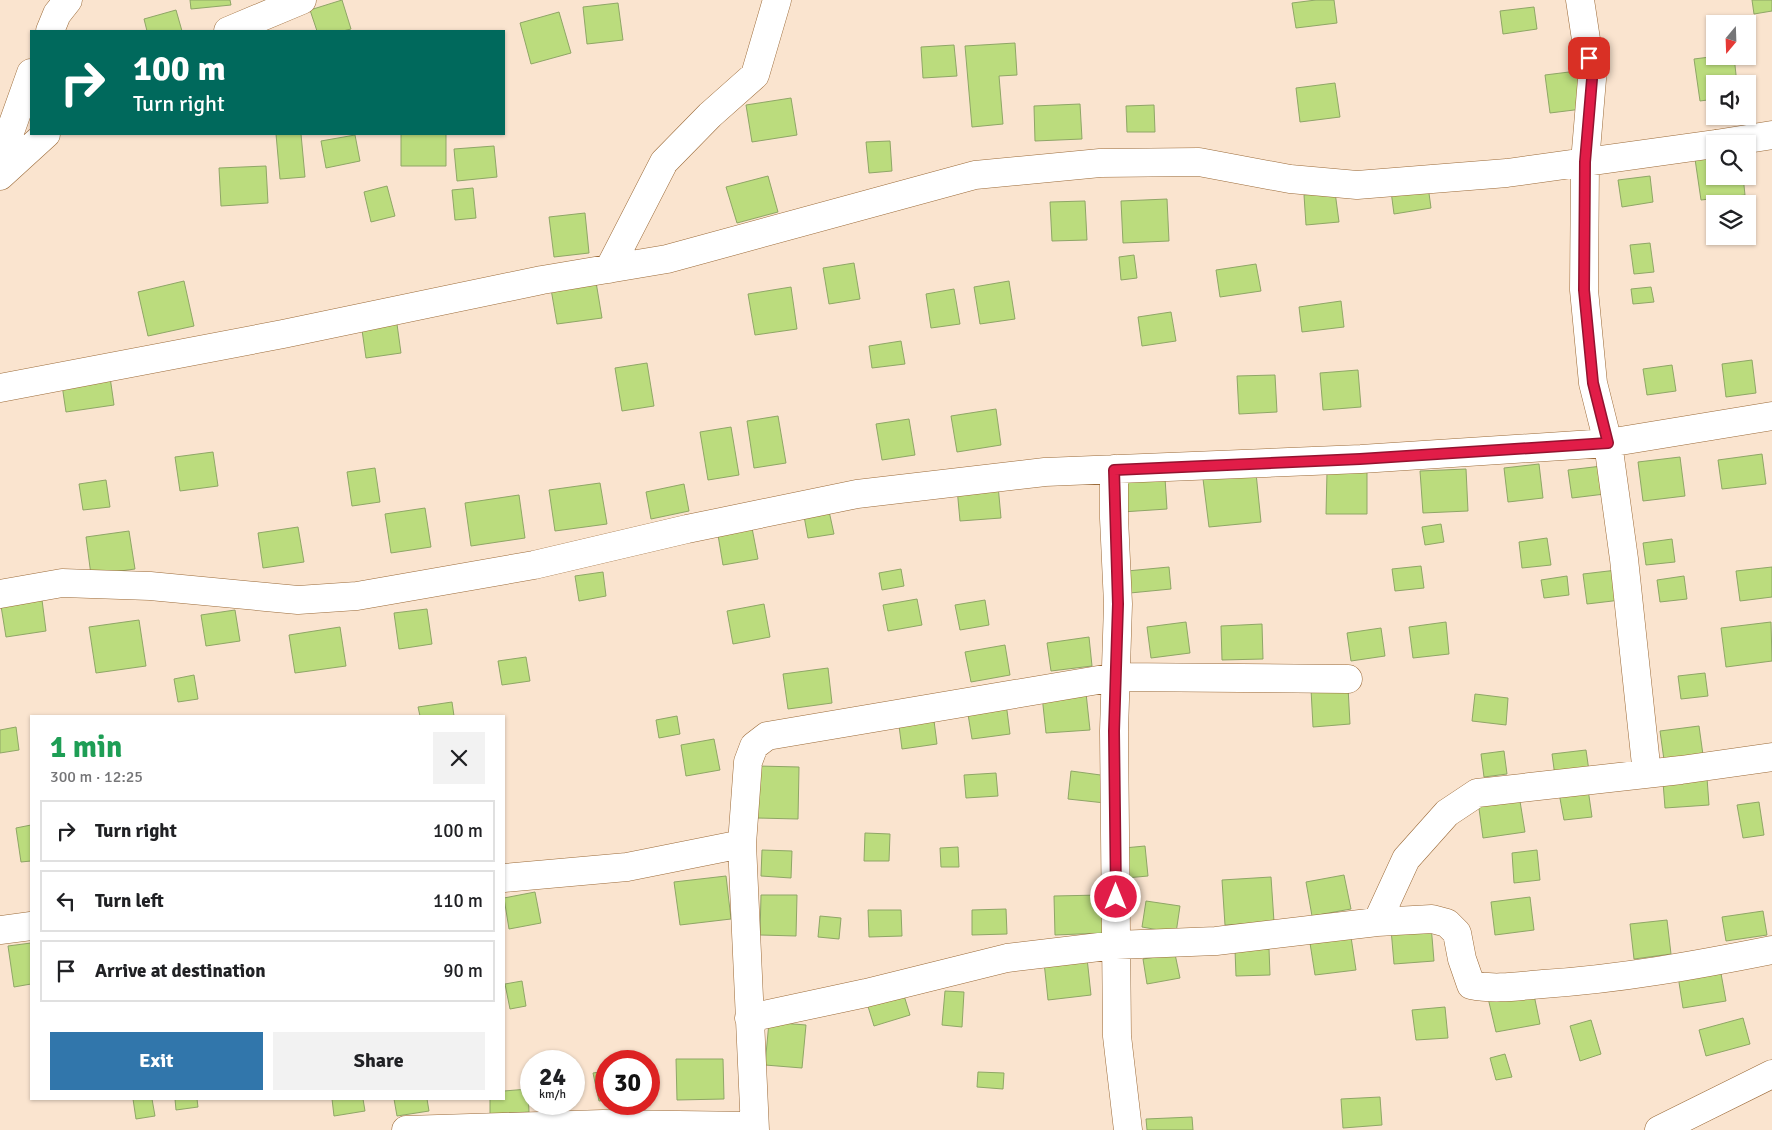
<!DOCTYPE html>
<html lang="en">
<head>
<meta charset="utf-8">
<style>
	:root { --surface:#fff; --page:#f2f2f2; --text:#202124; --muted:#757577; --line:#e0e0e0; --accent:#3176ab }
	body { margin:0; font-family:Signika,sans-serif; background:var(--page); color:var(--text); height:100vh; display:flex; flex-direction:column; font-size:19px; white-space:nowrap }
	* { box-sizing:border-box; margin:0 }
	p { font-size:16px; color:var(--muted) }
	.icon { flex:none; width:28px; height:28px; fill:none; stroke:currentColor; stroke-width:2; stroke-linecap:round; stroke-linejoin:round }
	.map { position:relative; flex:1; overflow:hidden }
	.side { position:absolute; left:30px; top:715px; width:475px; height:385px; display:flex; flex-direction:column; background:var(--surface); border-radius:0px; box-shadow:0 1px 4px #0004 }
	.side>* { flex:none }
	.banner { position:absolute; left:30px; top:30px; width:475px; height:105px; border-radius:0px; box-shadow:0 1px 4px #0004; background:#00695c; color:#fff; overflow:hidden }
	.needle { width:32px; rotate:199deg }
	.tools { position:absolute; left:1706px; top:15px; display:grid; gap:10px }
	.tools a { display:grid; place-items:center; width:50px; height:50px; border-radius:0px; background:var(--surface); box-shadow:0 1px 4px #0004; font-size:25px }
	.speed { position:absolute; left:520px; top:1050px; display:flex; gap:10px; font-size:25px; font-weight:700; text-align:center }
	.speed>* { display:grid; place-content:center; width:65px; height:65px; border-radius:50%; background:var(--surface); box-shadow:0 1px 4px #0004; line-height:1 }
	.speed small { font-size:12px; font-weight:400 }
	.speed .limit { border:8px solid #d22; background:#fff; color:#111 }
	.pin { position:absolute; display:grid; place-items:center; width:42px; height:42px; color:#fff; margin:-21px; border-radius:10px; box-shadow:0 2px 8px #0006 }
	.me { position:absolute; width:55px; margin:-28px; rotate:0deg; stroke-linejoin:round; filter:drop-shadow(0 0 4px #0008) }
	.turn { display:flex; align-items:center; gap:18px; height:105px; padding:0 20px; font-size:22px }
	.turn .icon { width:65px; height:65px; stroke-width:2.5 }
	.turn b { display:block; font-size:35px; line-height:42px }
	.round { display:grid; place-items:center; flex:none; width:52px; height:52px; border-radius:0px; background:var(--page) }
	.summary { display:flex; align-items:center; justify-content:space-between; height:85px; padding:0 20px }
	h1 { font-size:30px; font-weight:700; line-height:38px; color:#1e9e55 }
	.action { display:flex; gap:10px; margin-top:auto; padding:10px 20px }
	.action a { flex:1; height:58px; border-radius:0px; background:var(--accent); color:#fff; font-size:20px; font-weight:700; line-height:58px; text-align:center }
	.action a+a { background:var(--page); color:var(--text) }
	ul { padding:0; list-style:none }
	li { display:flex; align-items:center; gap:15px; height:62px; margin:0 10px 8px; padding:0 10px; border:2px solid var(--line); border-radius:0px }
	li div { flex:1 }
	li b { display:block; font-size:19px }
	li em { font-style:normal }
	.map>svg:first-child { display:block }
</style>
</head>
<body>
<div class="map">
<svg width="1772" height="1130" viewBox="0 0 1772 1130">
	<rect width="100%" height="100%" fill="#fae4cf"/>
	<!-- building -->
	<path fill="#bbdc7d" stroke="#8fa666" d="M190 0H230L231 5 191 9Z
		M342 0 351 29 343 31H317L310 10Z
		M1316 0H1334L1337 23 1296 28 1292 3Z
		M1752 0H1772V11L1754 14Z
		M618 3 623 40 587 44 583 7Z
		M1534 7 1537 29 1503 34 1500 11Z
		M176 10 182 31H147L144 19Z
		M559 12 571 53 531 64 520 23Z
		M1015 43 1017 75 999 76 1003 124 972 127 965 46Z
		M954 45 957 76 923 78 921 47Z
		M1718 56H1734L1737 84H1715V99L1700 101 1694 59Z
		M1577 71 1582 109 1550 113 1545 75Z
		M1335 83 1340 117 1300 122 1296 88Z
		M791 98 797 135 752 142 746 105Z
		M1080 104 1082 139 1035 141 1034 106Z
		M1154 105 1155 132H1127L1126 106Z
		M276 134H301L305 177 280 179Z
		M401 134H446V166H401Z
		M355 135 360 161 326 168 321 141Z
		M890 141 892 171 869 173 866 142Z
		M494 146 497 177 457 181 454 149Z
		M1715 157V176H1743L1745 195 1701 200 1695 159Z
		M266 166 268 203 221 206 219 168Z
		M768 176 778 212 737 223 726 187Z
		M1650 176 1653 202 1622 207 1618 180Z
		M387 186 395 216 371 222 364 192Z
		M1428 186 1431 208 1394 214 1391 191Z
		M473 188 476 218 455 220 452 190Z
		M1335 192 1339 222 1306 225 1304 195Z
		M1167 199 1169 241 1123 243 1121 201Z
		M1085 201 1087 240 1052 241 1050 202Z
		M585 213 589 253 554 257 549 217Z
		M1650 243 1654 272 1634 274 1630 245Z
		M1134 255 1137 278 1121 280 1119 257Z
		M854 263 860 299 829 304 823 268Z
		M1256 264 1261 291 1220 297 1216 270Z
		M184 281 194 326 148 336 138 292Z
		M1009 281 1015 319 980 324 974 287Z
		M596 282 602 318 557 324 551 289Z
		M791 287 797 329 755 335 748 294Z
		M1651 287 1654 302 1633 304 1631 289Z
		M954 289 960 324 931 328 926 294Z
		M1341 301 1344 327 1302 332 1299 307Z
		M1171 312 1176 341 1142 346 1138 317Z
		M396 317 401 353 366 358 361 323Z
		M901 341 905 364 872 368 869 346Z
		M1752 360 1756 393 1726 397 1722 364Z
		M647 363 654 406 622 411 615 368Z
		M1672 365 1676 391 1647 395 1643 369Z
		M1358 370 1361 407 1323 410 1320 373Z
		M1275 375 1277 412 1239 414 1237 376Z
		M110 377 114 405 66 412 62 385Z
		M996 409 1001 445 957 452 951 416Z
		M778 416 786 463 754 468 747 421Z
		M909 419 915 455 882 460 876 424Z
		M731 427 739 475 708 480 700 432Z
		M213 452 218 486 180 491 175 457Z
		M1762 454 1766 484 1722 489 1718 460Z
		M1680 457 1685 496 1643 501 1638 462Z
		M1539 464 1543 498 1508 502 1504 468Z
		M1602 466 1605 494 1572 498 1568 470Z
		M375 468 380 502 352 506 347 472Z
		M1466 469 1468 511 1423 513 1420 471Z
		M1327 472H1367V514H1326Z
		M1256 473 1261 522 1209 527 1203 479Z
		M1165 478 1167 509 1122 512 1119 482Z
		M106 480 110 507 83 510 79 484Z
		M600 483 607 524 555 531 549 490Z
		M684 484 689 511 651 519 646 492Z
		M998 485 1001 518 960 521 957 488Z
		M519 495 525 538 471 546 465 503Z
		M425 508 431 547 391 553 385 514Z
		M829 511 834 534 808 538 804 516Z
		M1441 524 1444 542 1425 545 1422 527Z
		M298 527 304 562 263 568 258 533Z
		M752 528 758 559 723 565 718 535Z
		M129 531 135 569 91 575 86 537Z
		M1547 538 1551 565 1522 568 1519 542Z
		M1672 539 1675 562 1646 565 1643 543Z
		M1421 566 1424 588 1395 591 1392 569Z
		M1169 567 1171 589 1130 593 1127 571Z
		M1772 567V597L1740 601 1736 571Z
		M901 569 904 586 882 590 879 573Z
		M1617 570 1621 600 1587 604 1583 574Z
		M603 572 606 596 579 601 575 576Z
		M1567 576 1569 595 1544 598 1541 580Z
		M1684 576 1687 599 1660 602 1657 580Z
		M917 599 922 625 888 631 883 605Z
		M42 600 46 631 6 637 1 606Z
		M985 600 989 625 960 630 955 605Z
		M764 604 770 637 733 644 727 611Z
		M427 609 432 644 399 649 394 613Z
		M235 610 240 641 206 646 201 615Z
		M139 620 146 666 96 673 89 627Z
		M1186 622 1190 653 1151 658 1147 627Z
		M1446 622 1449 654 1413 658 1409 627Z
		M1771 622 1772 661 1726 667 1721 628Z
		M1262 624 1263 659 1222 660 1221 626Z
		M340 627 346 666 295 673 289 635Z
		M1381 628 1385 656 1351 661 1347 633Z
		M1089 637 1092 666 1051 671 1047 643Z
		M1005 645 1010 675 971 682 965 652Z
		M526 657 530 681 502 685 498 661Z
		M828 668 832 703 788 709 783 674Z
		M1705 673 1708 696 1681 699 1678 676Z
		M194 675 198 699 178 702 174 679Z
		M1348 687 1350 724 1313 727 1311 689Z
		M1086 693 1090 730 1046 733 1042 696Z
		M1475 694 1508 698 1506 725 1472 721Z
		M452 702 454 716H420L418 707Z
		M1006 703 1010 734 972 739 967 708Z
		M933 713 937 744 902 749 898 718Z
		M677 716 680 734 659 738 656 720Z
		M1699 726 1703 755 1664 760 1660 731Z
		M16 727 19 750 0 753V730Z
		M714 739 720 770 686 776 681 745Z
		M1586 750 1589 771 1555 776 1552 754Z
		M1504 751 1507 774 1484 777 1481 754Z
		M758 766 799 767 798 819 757 818Z
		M1071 771 1108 776 1105 803 1068 799Z
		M996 773 998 796 966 798 964 775Z
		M1707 778 1709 805 1665 808 1663 782Z
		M1588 789 1592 817 1564 820 1559 793Z
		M1519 795 1525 832 1483 838 1478 801Z
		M1759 802 1764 835 1743 838 1737 805Z
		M31 825V861L21 862 16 828Z
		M865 833 890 834 889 861H864Z
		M1145 846 1148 876 1126 878 1124 848Z
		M958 847 959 867H941L940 848Z
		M762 850 792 851 791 878 761 876Z
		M1537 850 1540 880 1514 883 1512 853Z
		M1344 875 1351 909 1312 916 1306 882Z
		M726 876 731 919 680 925 674 882Z
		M1271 877 1274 922 1225 925 1222 880Z
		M535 892 541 923 509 929 504 898Z
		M761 895H797L796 936 760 935Z
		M1101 895 1103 933 1055 935 1054 896Z
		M1530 897 1534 930 1495 935 1491 902Z
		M1146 901 1180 906 1176 933 1142 927Z
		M1006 909 1007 934 972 935V910Z
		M868 910H901L902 936 869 937Z
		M1763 911 1767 935 1726 941 1722 917Z
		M820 916 841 918 839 939 818 937Z
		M1667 920 1671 954 1634 959 1630 924Z
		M1431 925 1434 961 1394 964 1391 929Z
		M1351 937 1356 970 1315 975 1310 943Z
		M31 943V984L14 987 8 946Z
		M1269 949 1270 975 1236 976 1235 950Z
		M1175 954 1180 978 1147 984 1143 959Z
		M1087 958 1091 995 1048 1000 1044 962Z
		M1720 968 1726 1001 1683 1008 1678 976Z
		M522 981 526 1006 510 1009 505 984Z
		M902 989 910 1015 874 1026 866 1000Z
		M1533 990 1540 1024 1496 1032 1488 998Z
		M945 991 964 992 962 1027 942 1025Z
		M1445 1007 1448 1038 1416 1040 1412 1010Z
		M1743 1018 1750 1044 1706 1056 1699 1030Z
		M1591 1020 1601 1054 1580 1061 1570 1026Z
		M769 1022 806 1025 802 1068 765 1065Z
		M1505 1054 1512 1077 1496 1080 1490 1058Z
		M676 1059H723L724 1099 677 1100Z
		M606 1071V1100L599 1101 593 1073Z
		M978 1072 1004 1073 1003 1089 977 1087Z
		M528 1089 529 1112 490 1114V1099H504V1091Z
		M1380 1097 1382 1125 1343 1128 1341 1099Z
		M133 1099H152L155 1116 136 1119Z
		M175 1099H197L198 1107 176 1110Z
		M332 1099H363L365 1111 334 1116Z
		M394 1099H427L429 1111 397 1116Z
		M1192 1117 1193 1130H1147L1146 1119Z"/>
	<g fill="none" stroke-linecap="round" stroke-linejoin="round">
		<!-- minor casing -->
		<g stroke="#9b6a38" stroke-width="29">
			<path id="minor" d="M1580 0 1592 79 1585 162 1584 290 1593 383 1608 443 1624 559 1647 774
				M50 31 57 14 68 0
				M228 31 302 0
				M1716 144 1772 135
				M0 160 31 73
				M0 176 46 134
				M609 269 664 162 710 115 755 75 777 0
				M0 388 283 334 542 280 667 259 975 175 1100 163 1199 162 1290 179 1357 185 1507 173 1715 144
				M1114 469V518L1118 604 1114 731 1117 1036 1128 1130
				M0 594 62 583 150 586 298 600 357 596 534 565 687 529 857 494 1045 472 1361 459 1608 443 1772 416
				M504 878 627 867 742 844
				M1377 922 1406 859 1447 813 1477 793 1681 770 1772 757
				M0 930 31 926
				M749 1018 866 993 1007 958 1116 945 1216 941 1377 922 1432 919 1447 923 1457 933 1462 959 1471 985C1495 990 1519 986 1543 984 1620 979 1697 965 1772 950
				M406 1130 603 1124 754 1126
				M755 1130 742 844 748 762 754 746 767 736 1116 677 1348 679
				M1659 1130 1772 1074"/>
		</g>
		<!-- minor -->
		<use href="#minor" stroke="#fff" stroke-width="28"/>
	</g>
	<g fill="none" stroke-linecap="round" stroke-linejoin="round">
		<!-- route casing -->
		<g stroke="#92132f" stroke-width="12">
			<path id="route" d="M1116 897 1114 731 1118 604 1114 470 1360 459 1608 443 1593 383 1584 290 1585 162 1592 79 1589 58"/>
		</g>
		<!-- route -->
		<use href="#route" stroke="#e11d48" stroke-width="9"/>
	</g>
</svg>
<div class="tools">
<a><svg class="needle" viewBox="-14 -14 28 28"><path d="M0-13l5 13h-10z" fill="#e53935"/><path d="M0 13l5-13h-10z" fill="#757577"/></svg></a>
<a><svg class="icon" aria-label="sound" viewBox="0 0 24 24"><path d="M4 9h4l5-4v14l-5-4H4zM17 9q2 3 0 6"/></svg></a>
<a><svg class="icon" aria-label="search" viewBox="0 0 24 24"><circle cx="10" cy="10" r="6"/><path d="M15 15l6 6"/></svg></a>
<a><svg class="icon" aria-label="layers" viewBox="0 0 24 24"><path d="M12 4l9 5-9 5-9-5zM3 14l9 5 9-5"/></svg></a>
</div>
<div class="speed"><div>24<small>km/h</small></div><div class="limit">30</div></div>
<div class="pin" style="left:1589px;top:58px;background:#d93025"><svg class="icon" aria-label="arrive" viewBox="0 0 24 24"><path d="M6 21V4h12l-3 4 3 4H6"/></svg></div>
<svg class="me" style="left:1116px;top:897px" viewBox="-20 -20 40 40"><circle r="17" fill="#e11d48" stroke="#fff" stroke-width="3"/><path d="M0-11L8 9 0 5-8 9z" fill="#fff"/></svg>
<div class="banner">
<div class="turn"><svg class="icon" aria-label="right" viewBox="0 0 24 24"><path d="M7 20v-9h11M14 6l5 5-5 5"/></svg><div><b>100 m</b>Turn right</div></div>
</div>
<section class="side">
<div class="summary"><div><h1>1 min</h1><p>300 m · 12:25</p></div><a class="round"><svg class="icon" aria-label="close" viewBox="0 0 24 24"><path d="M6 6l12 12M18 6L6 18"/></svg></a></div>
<ul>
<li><svg class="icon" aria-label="right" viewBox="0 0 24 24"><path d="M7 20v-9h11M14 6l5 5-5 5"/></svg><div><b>Turn right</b></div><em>100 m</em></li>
<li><svg class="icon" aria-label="left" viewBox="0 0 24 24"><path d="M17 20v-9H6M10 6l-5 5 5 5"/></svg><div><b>Turn left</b></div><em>110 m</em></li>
<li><svg class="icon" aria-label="arrive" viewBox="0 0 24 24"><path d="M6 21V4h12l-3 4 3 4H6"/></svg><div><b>Arrive at destination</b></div><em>90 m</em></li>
</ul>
<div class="action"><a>Exit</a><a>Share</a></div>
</section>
</div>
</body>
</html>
